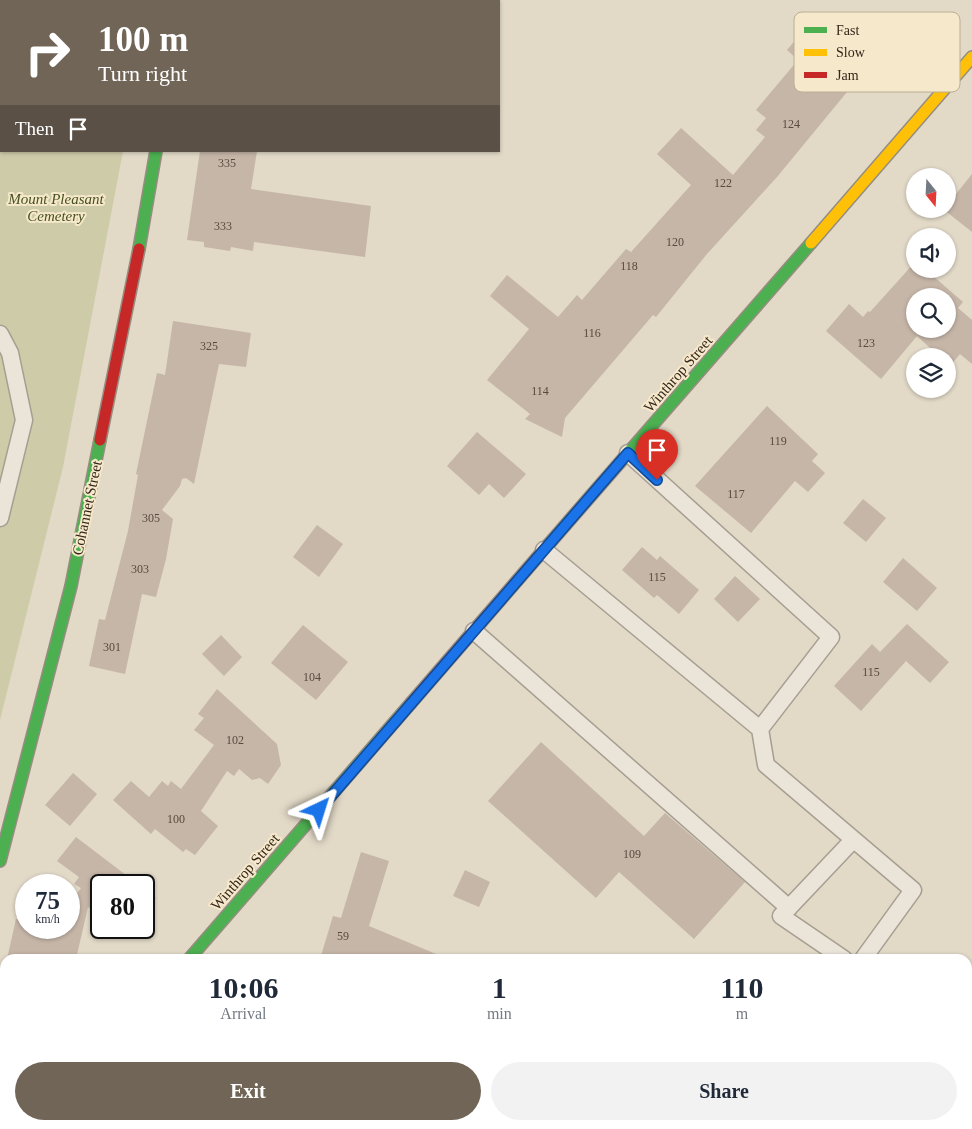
<!DOCTYPE html>
<html lang="en">
<head>
<meta charset="utf-8">
<style>
	:root { --surface:#fff; --page:#f2f2f3; --text:#1f2937; --muted:#747a83; --accent:#716557 }
	body { margin:0; font-family:"Times New Roman",serif; background:var(--page); color:var(--text); height:100vh; display:flex; flex-direction:column; font-size:19px; white-space:nowrap }
	* { box-sizing:border-box; margin:0 }
	p { font-size:16px; color:var(--muted) }
	.icon { flex:none; width:28px; height:28px; fill:none; stroke:currentColor; stroke-width:2; stroke-linecap:round; stroke-linejoin:round }
	.map { position:relative; flex:1; overflow:hidden }
	.sheet { position:absolute; left:0px; top:954px; width:972px; height:176px; display:flex; flex-direction:column; background:var(--surface); border-radius:15px 15px 0 0; box-shadow:0 1px 4px #0004 }
	.sheet>* { flex:none }
	.hud { position:absolute; left:0px; top:0px; width:500px; height:152px; box-shadow:0 1px 4px #0004; background:#716557; color:#fff; overflow:hidden }
	.needle { width:32px; rotate:162deg }
	.fabs { position:absolute; left:906px; top:168px; display:grid; gap:10px }
	.fabs a { display:grid; place-items:center; width:50px; height:50px; border-radius:50%; background:var(--surface); box-shadow:0 1px 4px #0004; font-size:25px }
	.speed { position:absolute; left:15px; top:874px; display:flex; gap:10px; font-size:25px; font-weight:700; text-align:center }
	.speed>* { display:grid; place-content:center; width:65px; height:65px; border-radius:50%; background:var(--surface); box-shadow:0 1px 4px #0004; line-height:1 }
	.speed small { font-size:12px; font-weight:400 }
	.speed .limit { border:2px solid #111; border-radius:8px; background:#fff; color:#111 }
	.pin { position:absolute; display:grid; place-items:center; width:42px; height:42px; color:#fff; margin:-51px -21px; border-radius:50% 50% 50% 0; rotate:-45deg; box-shadow:0 0 5px #0007 }
	.pin .icon { rotate:45deg }
	.me { position:absolute; width:55px; margin:-28px; rotate:41deg; stroke-linejoin:round; filter:drop-shadow(0 0 4px #0008) }
	.turn { display:flex; align-items:center; gap:18px; height:105px; padding:0 15px; font-size:22px }
	.turn .icon { width:65px; height:65px; stroke-width:2.5 }
	.turn b { display:block; font-size:35px; line-height:42px }
	.then { display:flex; align-items:center; height:48px; padding:0 15px; background:#0003; gap:10px; font-size:19px }
	.eta { display:flex; justify-content:space-evenly; align-items:center; height:85px; text-align:center }
	.eta b { font-size:30px; font-weight:700; line-height:35px }
	.primary-button { display:flex; gap:10px; margin-top:auto; padding:10px 15px }
	.primary-button a { flex:1; height:58px; border-radius:30px; background:var(--accent); color:#fff; font-size:20px; font-weight:700; line-height:58px; text-align:center }
	.primary-button a+a { background:var(--page); color:var(--text) }
	.map>svg:first-child { display:block }
</style>
</head>
<body>
<div class="map">
<svg width="972" height="1129" viewBox="0 0 972 1129">
	<rect width="100%" height="100%" fill="#e2d9c7"/>
	<!-- cemetery -->
	<path fill="#cdcba8" d="M0 0H147L1 1V151H123L63 467 0 720Z"/>
	<!-- building -->
	<path fill="#c6b6a8" fill-rule="evenodd" d="M817 14 870 58 858 72 861 75 777 177 707 254 656 317 653 315 565 418 562 437 525 419 530 414 487 380 529 329 490 296 507 275 558 317 577 295 582 300 626 249 631 252 691 185 657 154 681 128 733 175 765 137 756 130 766 118 756 110 798 60 787 50Z
		M200 151H257L251 189 371 206 365 257 254 242 253 251 231 247 230 251 204 247V242L187 240Z
		M972 174V232L943 209H948V204Z
		M915 262V269H925L963 302 958 308 972 320V364L960 354 950 366 948 363V356H939L917 336 881 379 826 331 849 304 863 317 868 311 870 312ZM915 296H948V329H915Z
		M173 321 251 333 246 367 219 364 194 484 186 478 182 479 180 486 162 510 173 519 166 559 156 597 142 594 125 674 89 666 99 619 105 620 128 531 138 475 136 474 157 373 165 375Z
		M767 406 818 454 812 461 825 473 808 492 795 481 751 533 695 486Z
		M477 432 526 474 504 498 489 484 479 495 447 466Z
		M863 499 886 518 866 542 843 523Z
		M317 525 343 544 319 577 293 557Z
		M642 547 657 560 660 556 699 590 679 614 657 595 654 598 622 570Z
		M903 558 937 588 917 611 883 582Z
		M735 576 760 599 738 622 714 599Z
		M907 624 949 662 930 683 906 661 861 711 834 686 872 644 880 652Z
		M303 625 348 662 316 700 271 663Z
		M221 635 242 657 224 676 202 654Z
		M217 689 277 744 281 765 268 784 260 778 252 780 239 769 234 776 227 771 201 811 218 826 195 855 186 849 183 852 155 829 151 834 113 800 131 781 149 797 162 781 168 786 171 781 181 789 214 745 194 730 204 718 198 714Z
		M541 742 644 836 665 813 745 882 694 939 619 872 596 898 488 801Z
		M73 773 97 794 70 826 45 805Z
		M76 837 139 885H101V917L88 907 76 959H7L16 919 26 921V928H69V904L81 888 74 884 79 877 57 861Z
		M361 852 389 861 369 926 448 959H320L333 916 341 918Z
		M465 870 490 882 479 907 453 896Z
		M144 888 156 898 144 914Z
		M115 928H134L127 937Z"/>
	<g fill="none" stroke-linecap="round" stroke-linejoin="round">
		<!-- lane casing -->
		<g stroke="#a69e91" stroke-width="19">
			<path id="lane" d="M38 1 39 0
				M0 67 1 65
				M0 334 10 353 24 420 0 518
				M628 453 831 637 760 729
				M544 550 760 729 766 765 913 890 863 959
				M474 631 789 908
				M844 959 781 916 853 840
				M566 1125 580 1129"/>
		</g>
		<!-- street casing -->
		<g stroke="#a69e91" stroke-width="30">
			<path id="street" d="M179 1V0
				M561 1129 563 1125"/>
		</g>
		<!-- fast casing -->
		<g stroke="#968d81" stroke-width="14">
			<path id="fast" d="M139 249 156 151
				M548 545 811 243
				M0 861 71 586 100 440
				M189 959 411 703"/>
		</g>
		<!-- slow casing -->
		<g stroke="#968d81" stroke-width="14">
			<path id="slow" d="M811 243 972 57"/>
		</g>
		<!-- jam casing -->
		<g stroke="#968d81" stroke-width="14">
			<path id="jam" d="M100 440 139 249
				M411 703 548 545
				M41 1129 44 1125"/>
		</g>
		<!-- lane -->
		<use href="#lane" stroke="#eae4d9" stroke-width="16"/>
		<!-- street -->
		<use href="#street" stroke="#eae4d9" stroke-width="28"/>
		<!-- fast -->
		<use href="#fast" stroke="#4caf50" stroke-width="11"/>
		<!-- slow -->
		<use href="#slow" stroke="#ffc107" stroke-width="11"/>
		<!-- jam -->
		<use href="#jam" stroke="#c62828" stroke-width="11"/>
	</g>
	<g fill="none" stroke-linecap="round" stroke-linejoin="round">
		<!-- route casing -->
		<g stroke="#114b97" stroke-width="12">
			<path id="route" d="M319 810 628 453 657 480"/>
		</g>
		<!-- route -->
		<use href="#route" stroke="#1a73e8" stroke-width="9"/>
	</g>
	<g text-anchor="middle" stroke-width="4" stroke-linejoin="round" paint-order="stroke">
		<!-- number labels -->
		<g font-size="12" fill="#584a3e">
			<text x="791" y="128">124</text>
			<text x="227" y="167">335</text>
			<text x="723" y="187">122</text>
			<text x="223" y="230">333</text>
			<text x="675" y="246">120</text>
			<text x="629" y="270">118</text>
			<text x="592" y="337">116</text>
			<text x="866" y="347">123</text>
			<text x="209" y="350">325</text>
			<text x="540" y="395">114</text>
			<text x="778" y="445">119</text>
			<text x="736" y="498">117</text>
			<text x="151" y="522">305</text>
			<text x="140" y="573">303</text>
			<text x="657" y="581">115</text>
			<text x="112" y="651">301</text>
			<text x="871" y="676">115</text>
			<text x="312" y="681">104</text>
			<text x="235" y="744">102</text>
			<text x="176" y="823">100</text>
			<text x="632" y="858">109</text>
			<text x="343" y="940">59</text>
		</g>
		<!-- park labels -->
		<g font-size="15" font-style="italic" fill="#465120" stroke="#f6e8ca">
			<text x="56" y="204">Mount Pleasant<tspan x="56" dy="17">Cemetery</tspan></text>
		</g>
		<!-- street labels -->
		<g font-size="15" fill="#34261a" stroke="#f6e8ca">
			<text transform="translate(678 374) rotate(-49)" y="5">Winthrop Street</text>
			<text transform="translate(87 508) rotate(-78)" y="5">Cohannet Street</text>
			<text transform="translate(245 872) rotate(-49)" y="5">Winthrop Street</text>
		</g>
	</g>
	<!-- legend -->
	<rect x="794" y="12" width="166" height="80" rx="8" fill="#f6e8ca" stroke="#bcae95" stroke-width="1"/>
	<rect x="804" y="27" width="23" height="6" fill="#4caf50"/>
	<rect x="804" y="49" width="23" height="7" fill="#ffc107"/>
	<rect x="804" y="72" width="23" height="6" fill="#c62828"/>
	<g font-size="14" fill="#34261a">
		<text x="836" y="35">Fast</text>
		<text x="836" y="57">Slow</text>
		<text x="836" y="80">Jam</text>
	</g>
</svg>
<div class="fabs">
<a><svg class="needle" viewBox="-14 -14 28 28"><path d="M0-13l5 13h-10z" fill="#e53935"/><path d="M0 13l5-13h-10z" fill="#747a83"/></svg></a>
<a><svg class="icon" aria-label="sound" viewBox="0 0 24 24"><path d="M4 9h4l5-4v14l-5-4H4zM17 9q2 3 0 6"/></svg></a>
<a><svg class="icon" aria-label="search" viewBox="0 0 24 24"><circle cx="10" cy="10" r="6"/><path d="M15 15l6 6"/></svg></a>
<a><svg class="icon" aria-label="layers" viewBox="0 0 24 24"><path d="M12 4l9 5-9 5-9-5zM3 14l9 5 9-5"/></svg></a>
</div>
<div class="speed"><div>75<small>km/h</small></div><div class="limit">80</div></div>
<div class="pin" style="left:657px;top:480px;background:#d93025"><svg class="icon" aria-label="arrive" viewBox="0 0 24 24"><path d="M6 21V4h12l-3 4 3 4H6"/></svg></div>
<svg class="me" style="left:319px;top:810px" viewBox="-20 -20 40 40"><path d="M0-17L14 15 0 8-14 15z" fill="#1a73e8" stroke="#fff" stroke-width="4"/></svg>
<div class="hud">
<div class="turn"><svg class="icon" aria-label="right" viewBox="0 0 24 24"><path d="M7 20v-9h11M14 6l5 5-5 5"/></svg><div><b>100 m</b>Turn right</div></div>
<div class="then">Then<svg class="icon" aria-label="arrive" viewBox="0 0 24 24"><path d="M6 21V4h12l-3 4 3 4H6"/></svg></div>
</div>
<section class="sheet">
<div class="eta">
<div><b>10:06</b><p>Arrival</p></div>
<div><b>1</b><p>min</p></div>
<div><b>110</b><p>m</p></div>
</div>
<div class="primary-button"><a>Exit</a><a>Share</a></div>
</section>
</div>
</body>
</html>
